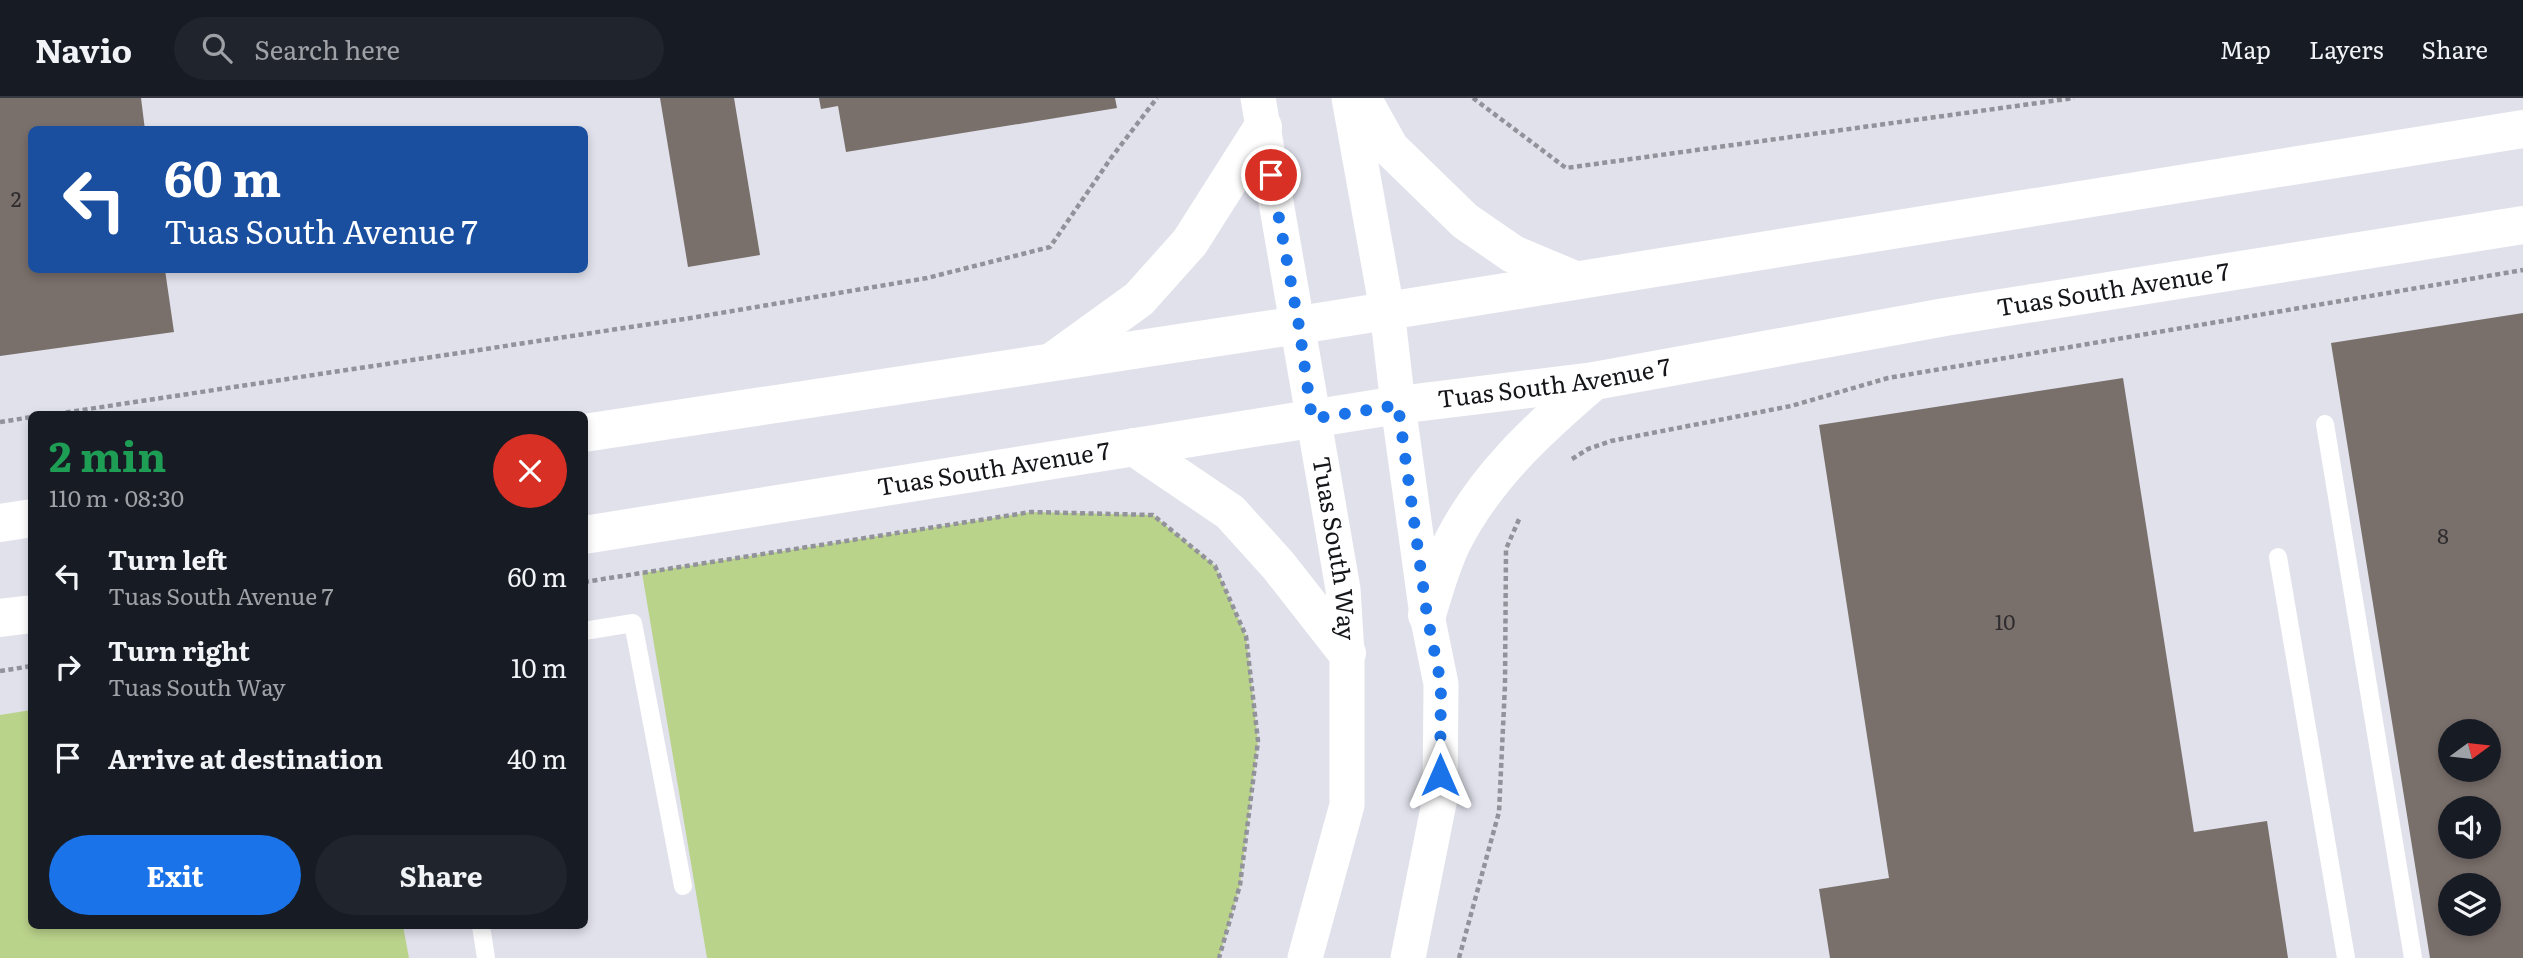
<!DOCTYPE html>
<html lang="en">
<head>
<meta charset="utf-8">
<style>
	:root { --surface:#171b24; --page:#20242c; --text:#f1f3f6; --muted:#9ea1a6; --line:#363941; --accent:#1a73e8 }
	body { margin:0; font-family:Literata,serif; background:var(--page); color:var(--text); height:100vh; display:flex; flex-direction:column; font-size:26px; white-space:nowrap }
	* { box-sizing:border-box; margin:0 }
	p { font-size:23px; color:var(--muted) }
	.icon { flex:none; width:38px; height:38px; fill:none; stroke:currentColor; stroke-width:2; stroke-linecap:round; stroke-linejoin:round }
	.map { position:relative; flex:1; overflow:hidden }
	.details { position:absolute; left:28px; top:313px; width:560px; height:518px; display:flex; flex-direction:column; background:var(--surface); border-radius:10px; box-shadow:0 4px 10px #0003 }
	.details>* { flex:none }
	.top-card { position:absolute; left:28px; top:28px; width:560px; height:147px; border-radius:10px; box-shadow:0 4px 10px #0003; background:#1a4fa0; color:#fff; overflow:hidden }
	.needle { width:46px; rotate:75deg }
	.buttons { position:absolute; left:2438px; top:621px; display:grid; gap:14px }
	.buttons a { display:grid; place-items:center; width:63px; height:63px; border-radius:50%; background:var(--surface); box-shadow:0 4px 10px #0003; font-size:35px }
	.pin { position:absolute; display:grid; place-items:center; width:60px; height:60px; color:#fff; margin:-30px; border:4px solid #fff; border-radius:50%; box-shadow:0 2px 7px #0007 }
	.me { position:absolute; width:77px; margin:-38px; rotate:0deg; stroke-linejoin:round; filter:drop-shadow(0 0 5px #0008) }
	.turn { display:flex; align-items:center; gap:24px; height:147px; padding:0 21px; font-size:32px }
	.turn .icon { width:91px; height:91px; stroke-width:2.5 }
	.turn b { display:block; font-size:49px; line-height:60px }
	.round { display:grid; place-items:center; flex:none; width:74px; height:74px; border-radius:37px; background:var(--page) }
	.headline { display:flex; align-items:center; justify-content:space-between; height:119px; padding:0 21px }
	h1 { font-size:42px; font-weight:700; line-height:52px; color:#1e9e55 }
	.cta { display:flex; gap:14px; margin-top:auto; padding:14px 21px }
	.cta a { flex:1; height:80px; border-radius:42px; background:var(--accent); color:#fff; font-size:28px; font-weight:700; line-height:80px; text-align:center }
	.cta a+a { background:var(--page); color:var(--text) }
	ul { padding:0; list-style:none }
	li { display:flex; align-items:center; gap:21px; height:91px; padding:0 21px }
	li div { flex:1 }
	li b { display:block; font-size:26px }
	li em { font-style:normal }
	header { display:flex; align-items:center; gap:42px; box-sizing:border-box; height:98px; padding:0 35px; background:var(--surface); border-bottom:2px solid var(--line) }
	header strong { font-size:33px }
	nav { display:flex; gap:38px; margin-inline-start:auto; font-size:24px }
	.search { width:490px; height:63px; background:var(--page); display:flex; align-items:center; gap:18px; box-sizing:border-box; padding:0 24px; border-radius:38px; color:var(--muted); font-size:26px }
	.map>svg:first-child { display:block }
</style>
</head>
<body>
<header>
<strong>Navio</strong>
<div class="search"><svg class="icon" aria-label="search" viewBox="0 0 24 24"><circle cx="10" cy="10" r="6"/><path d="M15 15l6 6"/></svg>Search here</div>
<nav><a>Map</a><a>Layers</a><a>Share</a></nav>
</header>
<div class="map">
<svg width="2523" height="860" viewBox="0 0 2523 860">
	<rect width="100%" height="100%" fill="#e0e1eb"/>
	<!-- green -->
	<path fill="#bad38b" d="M1031 414 1153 417 1215 468 1246 538 1258 643 1240 787 1219 860H707L642 475Z
		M31 612 32 828H403L409 860H0V617Z"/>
	<!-- building -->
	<path fill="#796f6b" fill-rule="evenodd" d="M0 0H141L145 32H32V172H165L174 234 0 258Z
		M660 0H734L760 157 688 169Z
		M819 0H1115L1117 10 846 54 838 8 821 11Z
		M2523 215V860H2430L2331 245ZM2450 634H2488V672H2450ZM2450 710H2488V749H2450ZM2450 788H2488V826H2450Z
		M2123 280 2194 734 2267 723 2288 860H1830L1819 791 1889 780 1819 327Z"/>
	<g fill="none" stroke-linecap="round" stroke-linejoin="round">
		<!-- path -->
		<path stroke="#91929a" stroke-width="4.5" stroke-dasharray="5 3.5" stroke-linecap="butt" d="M1473 0 1566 70 2074 0
			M49 317 697 219 927 180 1050 149 1111 60 1157 0
			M0 324 32 319
			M1572 361 1588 351 1611 343 1791 308 1888 280 2523 172
			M584 484 1031 414 1153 417 1215 468 1246 538 1258 643 1240 787 1219 860
			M0 573 32 568
			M1459 860 1499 714 1505 587 1506 451 1520 419"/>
		<!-- service -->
		<path stroke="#fff" stroke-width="18" d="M2325 326 2413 860
			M2278 459 2346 860
			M584 533 633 525 683 788
			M481 828 486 860"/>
		<!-- minor -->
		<g stroke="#fff" stroke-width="35">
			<path id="s1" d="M1258 0 1343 491 1347 555V707L1305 860"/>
			<path d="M1349 0 1387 212 1398 307 1427 517 1441 586 1440 700 1408 860"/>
		</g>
		<!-- tertiary -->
		<g stroke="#fff" stroke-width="38">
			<path d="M1362 0 1390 50 1465 123 1513 156 1575 182"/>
			<path d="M1056 261 1139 201 1190 144 1263 29"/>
			<path d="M584 335 1299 227 2523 31"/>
			<path d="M1134 349 1230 414 1278 467 1347 555"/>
			<path d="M0 425 32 420"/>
			<path id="s2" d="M584 437 1398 307 1594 283 1945 219 2523 127"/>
			<path d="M1427 517C1434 493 1441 468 1452 445 1485 379 1539 330 1594 283"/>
			<path d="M0 520 32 516"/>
		</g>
	</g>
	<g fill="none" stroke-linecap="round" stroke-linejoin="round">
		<!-- route -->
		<path stroke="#1a73e8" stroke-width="12" stroke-dasharray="0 21.6" d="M1271 77 1299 228 1312 321 1398 307 1427 517 1441 586 1440 677"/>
	</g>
	<g text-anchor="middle" stroke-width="7" stroke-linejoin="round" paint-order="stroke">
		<!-- number labels -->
		<g font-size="21" fill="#2e2c2e">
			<text x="16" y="109">2</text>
			<text x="2443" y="446">8</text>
			<text x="2005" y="532">10</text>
		</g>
		<!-- street labels -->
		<g font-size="24" fill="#151619" stroke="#edeef8">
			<text dy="8" stroke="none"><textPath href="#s2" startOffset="1549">Tuas South Avenue 7</textPath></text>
			<text dy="8" stroke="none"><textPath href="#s2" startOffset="982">Tuas South Avenue 7</textPath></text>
			<text dy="8" stroke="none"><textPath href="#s2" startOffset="415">Tuas South Avenue 7</textPath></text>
			<text dy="8" stroke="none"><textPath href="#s1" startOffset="457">Tuas South Way</textPath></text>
		</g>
	</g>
</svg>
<div class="buttons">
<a><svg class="needle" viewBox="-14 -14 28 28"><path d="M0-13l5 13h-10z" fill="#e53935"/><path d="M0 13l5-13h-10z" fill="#9ea1a6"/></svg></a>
<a><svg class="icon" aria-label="sound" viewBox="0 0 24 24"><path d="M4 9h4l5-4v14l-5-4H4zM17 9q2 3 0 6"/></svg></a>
<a><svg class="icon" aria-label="layers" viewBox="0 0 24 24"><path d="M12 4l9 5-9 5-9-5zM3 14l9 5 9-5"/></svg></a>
</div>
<div class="pin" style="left:1271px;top:77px;background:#d93025"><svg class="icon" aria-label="arrive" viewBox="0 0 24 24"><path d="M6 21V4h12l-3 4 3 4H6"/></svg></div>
<svg class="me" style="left:1440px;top:677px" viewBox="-20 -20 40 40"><path d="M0-17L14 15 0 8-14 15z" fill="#1a73e8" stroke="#fff" stroke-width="4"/></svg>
<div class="top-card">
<div class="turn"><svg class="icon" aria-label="left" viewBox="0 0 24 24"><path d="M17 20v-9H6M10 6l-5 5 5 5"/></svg><div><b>60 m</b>Tuas South Avenue 7</div></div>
</div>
<section class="details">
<div class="headline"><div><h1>2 min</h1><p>110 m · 08:30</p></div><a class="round" style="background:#d93025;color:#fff"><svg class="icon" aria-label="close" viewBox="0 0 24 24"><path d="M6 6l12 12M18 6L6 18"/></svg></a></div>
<ul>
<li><svg class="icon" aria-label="left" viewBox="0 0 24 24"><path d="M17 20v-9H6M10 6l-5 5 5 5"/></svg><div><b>Turn left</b><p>Tuas South Avenue 7</p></div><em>60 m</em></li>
<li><svg class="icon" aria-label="right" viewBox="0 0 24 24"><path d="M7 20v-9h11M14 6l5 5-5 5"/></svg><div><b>Turn right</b><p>Tuas South Way</p></div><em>10 m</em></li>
<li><svg class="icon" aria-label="arrive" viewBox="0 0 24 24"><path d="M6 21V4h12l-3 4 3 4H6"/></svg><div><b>Arrive at destination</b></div><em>40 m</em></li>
</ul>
<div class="cta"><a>Exit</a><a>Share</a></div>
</section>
</div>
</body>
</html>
